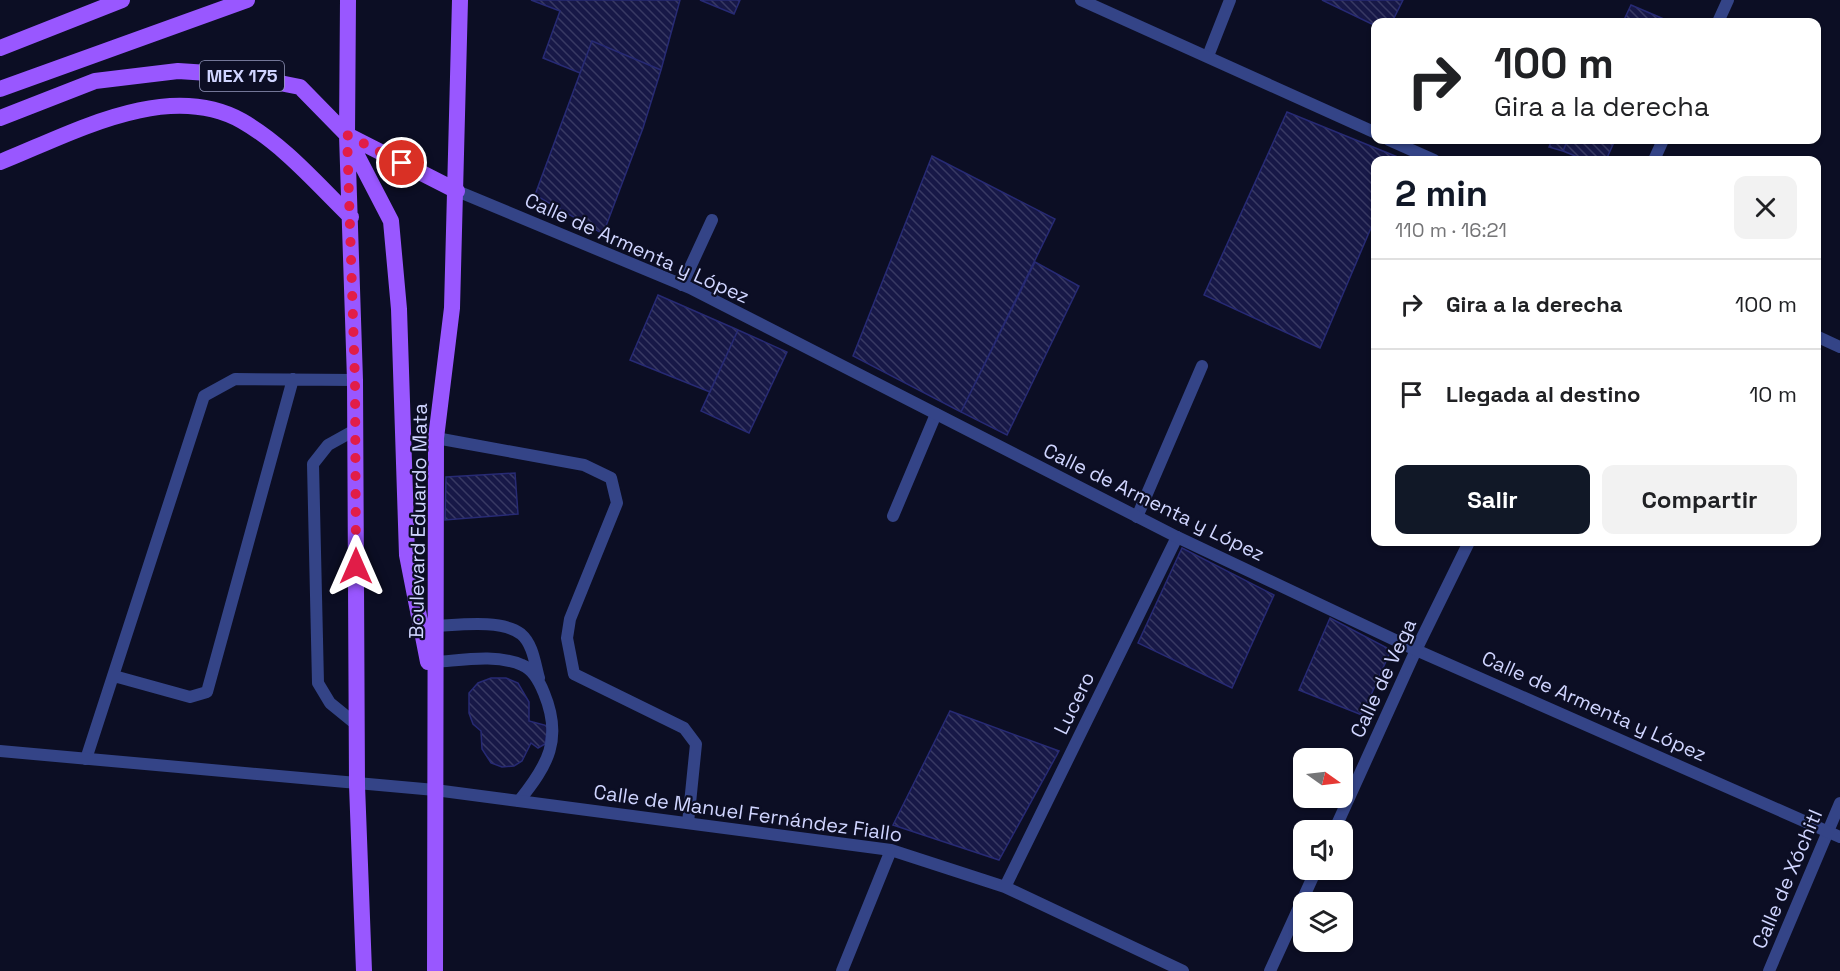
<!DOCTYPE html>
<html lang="es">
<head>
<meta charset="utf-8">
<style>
	:root { --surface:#fff; --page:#f2f2f2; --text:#202124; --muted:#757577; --line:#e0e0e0; --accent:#111827 }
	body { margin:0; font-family:"Space Grotesk",sans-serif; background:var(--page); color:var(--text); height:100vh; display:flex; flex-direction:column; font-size:22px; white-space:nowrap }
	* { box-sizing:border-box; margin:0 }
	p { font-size:20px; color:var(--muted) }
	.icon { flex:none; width:33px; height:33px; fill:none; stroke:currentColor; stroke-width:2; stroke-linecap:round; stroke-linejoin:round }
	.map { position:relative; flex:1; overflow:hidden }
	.details { position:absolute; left:1371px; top:156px; width:450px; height:390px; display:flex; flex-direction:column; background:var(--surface); border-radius:12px; box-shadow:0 2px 4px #0004 }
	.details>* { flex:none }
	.guide { position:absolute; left:1371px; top:18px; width:450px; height:126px; border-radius:12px; box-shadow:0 2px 4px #0004; background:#fff; color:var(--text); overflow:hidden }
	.needle { width:39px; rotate:104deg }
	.tools { position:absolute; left:1293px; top:748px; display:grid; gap:12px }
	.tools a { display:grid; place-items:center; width:60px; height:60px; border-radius:12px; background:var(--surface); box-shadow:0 2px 4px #0004; font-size:30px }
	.pin { position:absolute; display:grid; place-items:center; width:51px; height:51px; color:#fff; margin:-26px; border:3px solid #fff; border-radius:50%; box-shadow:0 2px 6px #0007 }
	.me { position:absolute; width:66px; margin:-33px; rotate:0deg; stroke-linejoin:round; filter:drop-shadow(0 0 4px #0008) }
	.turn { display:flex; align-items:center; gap:21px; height:126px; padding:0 24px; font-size:27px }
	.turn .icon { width:78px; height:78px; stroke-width:2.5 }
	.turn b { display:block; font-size:42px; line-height:51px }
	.round { display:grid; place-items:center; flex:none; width:63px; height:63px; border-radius:12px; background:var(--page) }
	.overview { display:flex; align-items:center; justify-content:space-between; height:102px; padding:0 24px }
	h1 { font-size:36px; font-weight:800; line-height:45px; color:var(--accent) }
	.action { display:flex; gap:12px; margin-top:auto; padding:12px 24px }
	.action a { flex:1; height:69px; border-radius:12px; background:var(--accent); color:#fff; font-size:24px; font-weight:800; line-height:69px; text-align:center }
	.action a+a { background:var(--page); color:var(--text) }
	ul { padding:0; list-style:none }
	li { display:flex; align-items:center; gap:18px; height:90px; padding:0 24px; border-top:2px solid var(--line) }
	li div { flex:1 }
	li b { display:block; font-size:22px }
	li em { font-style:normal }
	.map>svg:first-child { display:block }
</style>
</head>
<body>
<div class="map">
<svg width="1840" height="971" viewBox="0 0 1840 971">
	<defs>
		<pattern id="building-back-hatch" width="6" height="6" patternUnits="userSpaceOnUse" patternTransform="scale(1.5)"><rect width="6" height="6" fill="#171847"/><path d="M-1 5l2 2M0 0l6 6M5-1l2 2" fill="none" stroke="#383963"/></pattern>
	</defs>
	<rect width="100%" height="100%" fill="#0c0e24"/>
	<!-- building -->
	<path fill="url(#building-back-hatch)" stroke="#272a74" stroke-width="1.5" d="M531 0H680L661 70 592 41 580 73 543 58 560 11Z
		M700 0H740L734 14Z
		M1322 0H1403L1392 22H1376V26Z
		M1631 5 1666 20 1665 22H1623Z
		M592 41 661 70 643 128 603 234 535 195Z
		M1287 112 1400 158 1399 160H1376V216L1320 348 1204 295Z
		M1552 140 1567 141 1563 151 1549 147Z
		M1568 140H1615L1606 160H1585L1563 151Z
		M932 156 1055 219 961 412 853 356Z
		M1035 262 1079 286 1007 435 961 412Z
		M658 295 738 330 710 392 630 360Z
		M738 330 787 352 749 433 701 411Z
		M515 473 518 514 445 520 446 477Z
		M1182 548 1274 595 1232 688 1138 643Z
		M1330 618 1391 650 1362 715 1299 690Z
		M491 678H506L518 683 529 702V721L548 726 545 744 538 748 531 743 522 761 514 766 502 767 491 763 482 749 481 731 473 724 469 713V693L478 683Z
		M950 711 1059 751 999 860 893 825Z"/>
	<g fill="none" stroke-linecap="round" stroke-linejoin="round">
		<!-- path -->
		<path stroke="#26bd91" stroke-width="4" stroke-dasharray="3 4.5" stroke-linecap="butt" d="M1581 160 1582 159"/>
		<!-- service -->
		<path stroke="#344487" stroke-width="12" d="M1208 56 1230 0
			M682 285 712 220
			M355 430 328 445 313 464 318 683 330 703 357 725
			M436 438 584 465 611 478 617 503 570 619 567 638 574 674 684 728 696 744 688 823
			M1137 517 1202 366
			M436 626C458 625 502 619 521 634 533 644 535 664 539 678
			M436 662C464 660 496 654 522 665 533 669 540 683 544 693 563 739 548 765 519 801
			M114 676 190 697 207 692 293 379
			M86 759 204 396 235 379 355 380"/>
		<!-- minor -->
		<path stroke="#344487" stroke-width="12" d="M1718 22 1728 0
			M1654 160 1663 140
			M893 516 936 414
			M435 790 891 850 1005 887 1183 971
			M1334 831 1416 650 1469 542
			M1005 887 1177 537
			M842 971 891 850
			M1270 971 1316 870
			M1769 971 1840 803"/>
		<!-- tertiary -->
		<path stroke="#344487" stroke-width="12" d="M1081 0 1376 133
			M1389 140 1434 160
			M457 191 690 288 1177 537 1416 650 1840 837
			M1816 336 1840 347
			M0 751 435 790"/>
		<!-- primary -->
		<path stroke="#9957ff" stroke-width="16" d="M348 0 347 135 355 380 357 785 364 971
			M0 48 122 0
			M0 89 247 0
			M0 118 95 81 178 71 239 75 300 87 347 135 457 191
			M350 142 391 221 399 309 407 555 428 662
			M0 162C71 134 167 79 242 121 284 145 317 184 351 217
			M435 971 436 438 452 308 460 0"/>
	</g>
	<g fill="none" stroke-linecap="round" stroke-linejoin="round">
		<!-- route -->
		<path stroke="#e11d48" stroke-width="10" stroke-dasharray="0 18" d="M356 566 355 380 347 135 402 163"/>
	</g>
	<g text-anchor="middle" stroke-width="4.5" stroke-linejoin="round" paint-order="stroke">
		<!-- shield labels -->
		<rect fill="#0c0e24" stroke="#9599bd" stroke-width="1.5" x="200" y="61" width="84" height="30" rx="4.5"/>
		<g font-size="18" font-weight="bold" fill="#d0d5ff">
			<text x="242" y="82">MEX 175</text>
		</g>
		<!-- street labels -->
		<g font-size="20" fill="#d0d5ff" stroke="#0c0e24">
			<text transform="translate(637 248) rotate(24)" y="7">Calle de Armenta y López</text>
			<text transform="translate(1154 502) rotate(26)" y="7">Calle de Armenta y López</text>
			<text transform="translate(418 521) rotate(-89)" y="7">Boulevard Eduardo Mata</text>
			<text transform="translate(1383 678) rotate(-65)" y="7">Calle de Vega</text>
			<text transform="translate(1074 703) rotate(-64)" y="7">Lucero</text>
			<text transform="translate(1594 706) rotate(24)" y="7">Calle de Armenta y López</text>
			<text transform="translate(748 813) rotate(8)" y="7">Calle de Manuel Fernández Fiallo</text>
			<text transform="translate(1787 879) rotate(-67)" y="7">Calle de Xóchitl</text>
		</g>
	</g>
</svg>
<div class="tools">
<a><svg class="needle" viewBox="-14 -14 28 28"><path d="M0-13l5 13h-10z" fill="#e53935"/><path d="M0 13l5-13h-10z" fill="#757577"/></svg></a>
<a><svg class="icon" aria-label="sound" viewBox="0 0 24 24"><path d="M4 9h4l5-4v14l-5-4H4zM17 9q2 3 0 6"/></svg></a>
<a><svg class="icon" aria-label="layers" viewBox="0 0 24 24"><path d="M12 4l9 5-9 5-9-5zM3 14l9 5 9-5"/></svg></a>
</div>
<div class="pin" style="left:402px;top:163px;background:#d93025"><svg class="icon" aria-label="arrive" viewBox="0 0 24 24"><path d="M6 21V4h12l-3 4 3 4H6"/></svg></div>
<svg class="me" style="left:356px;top:566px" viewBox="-20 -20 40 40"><path d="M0-17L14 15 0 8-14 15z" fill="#e11d48" stroke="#fff" stroke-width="4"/></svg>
<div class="guide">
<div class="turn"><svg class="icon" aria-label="right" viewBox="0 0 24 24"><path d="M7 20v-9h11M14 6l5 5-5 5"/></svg><div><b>100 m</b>Gira a la derecha</div></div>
</div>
<section class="details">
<div class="overview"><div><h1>2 min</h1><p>110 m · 16:21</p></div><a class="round"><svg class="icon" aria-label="close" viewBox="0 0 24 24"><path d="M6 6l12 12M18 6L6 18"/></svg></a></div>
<ul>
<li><svg class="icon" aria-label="right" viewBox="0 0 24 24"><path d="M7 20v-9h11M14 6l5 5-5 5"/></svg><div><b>Gira a la derecha</b></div><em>100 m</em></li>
<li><svg class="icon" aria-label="arrive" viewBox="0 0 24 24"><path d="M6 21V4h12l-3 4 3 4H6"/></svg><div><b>Llegada al destino</b></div><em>10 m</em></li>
</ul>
<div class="action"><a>Salir</a><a>Compartir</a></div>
</section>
</div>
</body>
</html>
